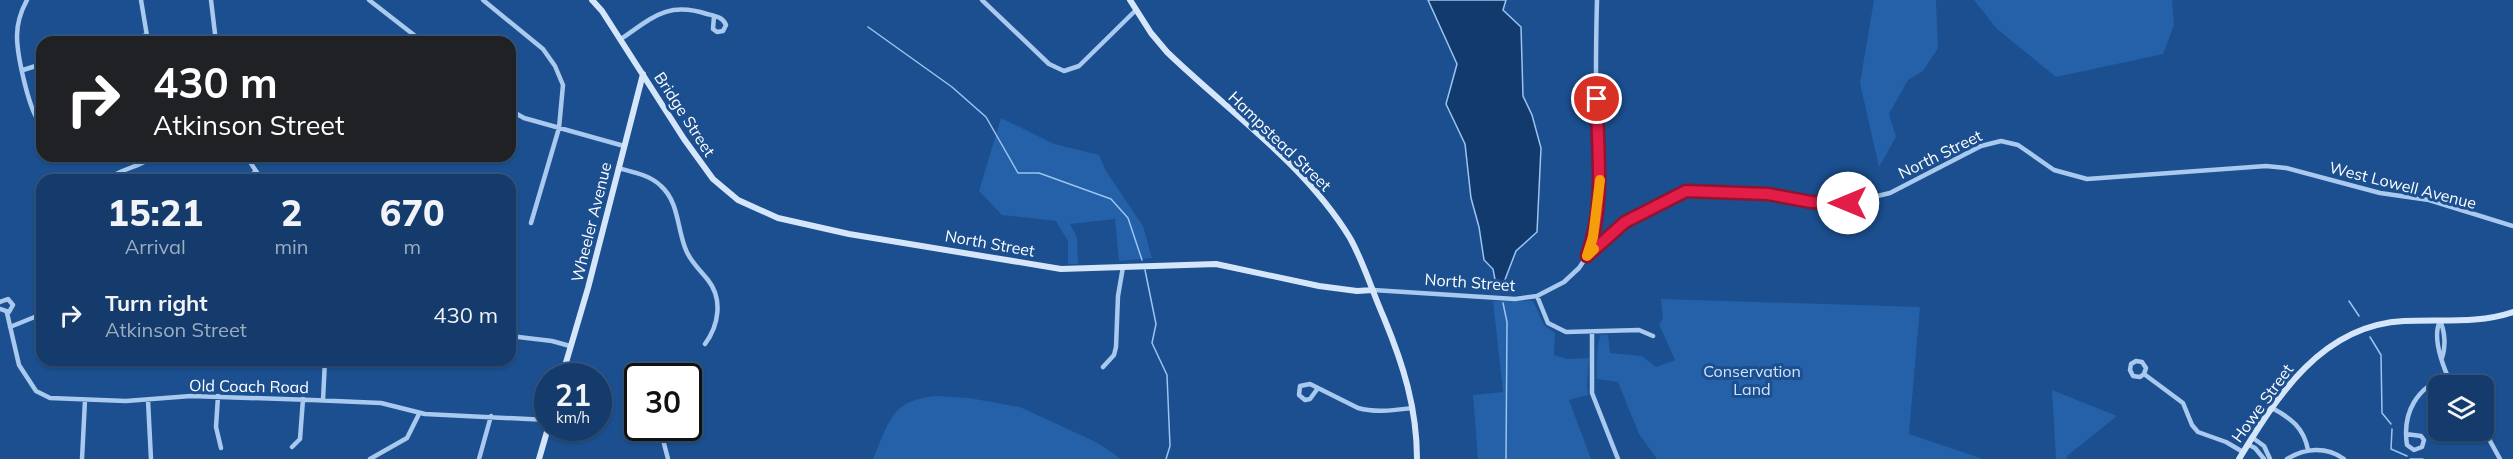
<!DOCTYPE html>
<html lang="en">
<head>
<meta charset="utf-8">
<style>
	:root { --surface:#143b6b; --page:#1d4271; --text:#f1f3f6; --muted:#9dadc1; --line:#33557e }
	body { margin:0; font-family:Mulish,sans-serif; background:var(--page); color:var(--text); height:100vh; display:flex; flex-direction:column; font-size:22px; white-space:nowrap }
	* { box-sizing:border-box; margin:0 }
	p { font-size:20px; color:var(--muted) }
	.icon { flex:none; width:33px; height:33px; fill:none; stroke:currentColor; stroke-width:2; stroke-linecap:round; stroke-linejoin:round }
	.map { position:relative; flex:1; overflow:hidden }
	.details { position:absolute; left:36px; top:174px; width:480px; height:192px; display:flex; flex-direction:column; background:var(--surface); border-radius:18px; box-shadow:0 2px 4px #0004,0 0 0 2px var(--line) }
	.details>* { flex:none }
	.top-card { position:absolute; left:36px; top:36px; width:480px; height:126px; border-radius:18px; box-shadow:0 2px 4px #0004,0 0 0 2px var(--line); background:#202124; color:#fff; overflow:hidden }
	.controls { position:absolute; left:2428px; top:375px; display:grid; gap:12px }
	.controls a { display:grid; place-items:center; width:66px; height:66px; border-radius:12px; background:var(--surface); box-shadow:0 2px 4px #0004,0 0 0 2px var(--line); font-size:30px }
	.speed { position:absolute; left:534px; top:363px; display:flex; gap:12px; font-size:30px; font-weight:700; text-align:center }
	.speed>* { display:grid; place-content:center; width:78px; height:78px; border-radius:50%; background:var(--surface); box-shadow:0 2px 4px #0004,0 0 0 2px var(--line); line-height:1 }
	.speed small { font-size:15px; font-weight:400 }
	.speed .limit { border:3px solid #111; border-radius:9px; background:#fff; color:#111 }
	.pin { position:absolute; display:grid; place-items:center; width:51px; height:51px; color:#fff; margin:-26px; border:3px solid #fff; border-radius:50%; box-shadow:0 2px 6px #0007 }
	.me { position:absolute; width:66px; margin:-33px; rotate:270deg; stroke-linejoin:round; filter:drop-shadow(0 0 4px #0008) }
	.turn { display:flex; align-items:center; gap:21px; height:126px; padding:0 18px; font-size:27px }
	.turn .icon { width:78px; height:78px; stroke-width:2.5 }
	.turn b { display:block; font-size:42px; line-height:51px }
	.eta { display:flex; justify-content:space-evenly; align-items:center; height:102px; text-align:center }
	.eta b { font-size:36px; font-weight:800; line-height:42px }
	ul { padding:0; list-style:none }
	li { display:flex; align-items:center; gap:18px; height:78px; padding:0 18px }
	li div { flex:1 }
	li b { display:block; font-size:22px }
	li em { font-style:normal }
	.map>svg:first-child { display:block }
</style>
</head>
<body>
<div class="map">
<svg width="2513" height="459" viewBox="0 0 2513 459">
	<rect width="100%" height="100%" fill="#1b4f8f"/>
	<!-- green -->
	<path fill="#2461a8" d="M1874 0H1936L1938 48 1923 71 1908 80 1889 114 1896 137 1879 167 1860 83Z
		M1974 0H2172L2174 25 2163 54 2056 77 1997 29Z
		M1001 118 1054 144 1099 155 1106 171 1143 226 1152 258 1119 261 1115 219 1070 224 1077 238 1078 264H1068V241L1056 221 1002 215 979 191Z
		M1661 299 1920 307 1909 434 1983 459H1657L1639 434 1618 382 1597 379C1597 369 1596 342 1601 335H1608L1610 353 1642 356 1656 367 1675 360 1659 324 1663 319Z
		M1493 301H1533L1544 325 1555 333 1554 355 1567 359 1589 358 1587 384 1588 395 1569 400 1591 459H1478L1473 395 1503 392Z
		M2052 390 2117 416 2067 456V459H2056Z
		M938 396 969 398 1020 407 1098 443 1121 459H873C890 421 891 399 938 396Z"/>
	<!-- water -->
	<path fill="#123a6d" stroke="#9cc4f0" stroke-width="1.5" d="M1428 0H1506L1503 10 1521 27 1523 96 1532 115 1541 148 1537 232 1516 251 1501 290H1497L1493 269 1484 260 1479 227 1471 198 1465 144 1446 104 1457 64Z"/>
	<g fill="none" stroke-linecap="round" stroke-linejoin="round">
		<!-- stream -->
		<path stroke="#9cc4f0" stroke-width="1.5" d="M868 27 952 87 986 117 1018 173H1039L1111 199 1128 218 1142 260
			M1145 270 1156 324 1152 343 1167 375 1170 446 1166 459
			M2349 301 2359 316
			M1503 303 1507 322 1506 459
			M2370 337 2381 355 2382 413 2391 424
			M2392 429 2391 449 2407 456
			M2410 459H2423"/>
		<!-- street -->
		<path stroke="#a9c9ee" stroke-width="4.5" d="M27 0C21 11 17 23 17 36 17 54 29 114 42 125
			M141 0 148 42
			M211 0 216 42
			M369 0 423 42
			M483 0 543 49 555 66 563 85 559 128 531 223
			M982 0 1049 64 1064 71 1079 66 1136 10
			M621 39C652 18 667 1 707 14 715 16 723 17 726 25L723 31 717 32 713 29 714 16
			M121 42 147 35
			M23 70 42 64
			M510 110 524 118 624 146
			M246 156 262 180
			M618 168C633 172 650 175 661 186 679 202 677 229 686 250 690 261 700 270 708 280 723 299 719 325 705 344
			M107 180C120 168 140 168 153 156
			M244 180 255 172
			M1588 254C1603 209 1599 166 1597 121 1595 81 1596 40 1597 0
			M1373 290 1515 299 1537 296 1564 282 1579 268 1587 256 1602 241 1625 222 1675 195 1691 190 1769 194 1811 202 1848 203 1890 193 1981 146 2001 141 2018 145 2054 170 2087 179 2266 166 2286 168 2380 193 2429 200 2513 226
			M1537 296 1548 323 1566 332 1639 330 1653 336
			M0 302 8 299 13 305 9 312 0 309
			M7 313 19 365 36 391 50 398 126 401 191 396 312 400 381 403 425 414 548 420
			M2440 321C2431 339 2444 369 2452 386
			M2440 321C2445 331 2446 347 2442 358
			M10 327 42 314
			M1592 332V393L1618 459
			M510 336 552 341 570 346
			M1103 367 1114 355 1116 347 1118 296 1123 267
			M2144 374 2140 377 2133 376 2130 370 2131 364 2136 361 2142 362 2146 368 2144 374 2183 403 2192 425 2198 432 2226 442 2243 452
			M1318 388 1310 399 1305 400 1299 395 1300 386 1310 384 1358 408C1376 413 1395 410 1413 408
			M218 396 216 427 221 448
			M148 400 151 459
			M323 400 325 360
			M2272 408C2291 418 2304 428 2308 450
			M660 428 668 459
			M2484 430 2500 459
			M2406 434 2421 436 2424 440 2422 447 2414 450 2407 445C2402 412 2417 387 2448 376
			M2253 438 2264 446 2270 459
			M2249 445 2255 448 2264 459
			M292 447 300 439 303 399
			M82 459 85 400
			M370 459 407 438 419 414
			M479 459 491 416
			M2287 459C2305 448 2326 446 2344 459"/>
		<!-- secondary -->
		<path stroke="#d6e6fa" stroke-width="6" d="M592 0 602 11 684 139 713 179 738 200 778 218 849 234 1061 269 1216 264 1319 286 1357 291 1373 290
			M1130 0 1151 33 1167 52C1228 111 1305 164 1350 238 1364 263 1372 291 1384 318 1403 364 1417 408 1417 459
			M562 376 588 288 643 74
			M539 459 548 428
			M2239 459C2277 396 2322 325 2404 321 2440 319 2478 324 2513 312"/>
	</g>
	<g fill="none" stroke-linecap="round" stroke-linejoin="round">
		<!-- route casing -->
		<g stroke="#92132f" stroke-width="15">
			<path id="route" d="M1597 99C1597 154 1606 202 1587 256L1625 222 1686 191 1768 194 1811 202 1848 203"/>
		</g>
		<!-- route -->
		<use href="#route" stroke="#e11d48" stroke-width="10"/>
		<!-- slow -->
		<path stroke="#f59e0b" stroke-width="10" d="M1594 249 1587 256 1593 237 1600 180"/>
	</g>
	<g text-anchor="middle" stroke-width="6" stroke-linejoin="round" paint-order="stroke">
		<!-- street labels -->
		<g font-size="16" fill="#fff" stroke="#1b4f8f">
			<text transform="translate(685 114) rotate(57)" y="6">Bridge Street</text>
			<text transform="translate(1280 141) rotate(44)" y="6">Hampstead Street</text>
			<text transform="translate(1940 154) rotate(-26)" y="6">North Street</text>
			<text transform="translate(2403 185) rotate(14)" y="6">West Lowell Avenue</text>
			<text transform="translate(591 222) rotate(-76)" y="6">Wheeler Avenue</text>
			<text transform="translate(990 243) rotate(10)" y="6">North Street</text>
			<text transform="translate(1470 282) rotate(4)" y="6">North Street</text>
			<text transform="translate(249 386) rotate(1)" y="6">Old Coach Road</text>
			<text transform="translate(2262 403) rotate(-54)" y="6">Howe Street</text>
		</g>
		<!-- park labels -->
		<g font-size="16" fill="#cfe3fa" stroke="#1b4f8f">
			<text x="1752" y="377">Conservation<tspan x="1752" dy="18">Land</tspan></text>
		</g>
	</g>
</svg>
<div class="controls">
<a><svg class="icon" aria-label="layers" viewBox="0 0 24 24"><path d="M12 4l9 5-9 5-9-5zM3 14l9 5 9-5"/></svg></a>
</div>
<div class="speed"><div>21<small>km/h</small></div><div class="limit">30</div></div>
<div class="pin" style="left:1597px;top:99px;background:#d93025"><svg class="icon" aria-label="arrive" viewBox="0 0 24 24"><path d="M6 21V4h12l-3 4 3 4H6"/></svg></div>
<svg class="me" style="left:1848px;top:203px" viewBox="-20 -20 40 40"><circle r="19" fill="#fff"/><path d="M0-13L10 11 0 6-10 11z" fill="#e11d48"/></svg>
<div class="top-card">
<div class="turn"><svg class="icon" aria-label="right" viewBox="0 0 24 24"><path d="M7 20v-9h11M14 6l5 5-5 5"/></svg><div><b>430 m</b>Atkinson Street</div></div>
</div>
<section class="details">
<div class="eta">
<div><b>15:21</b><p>Arrival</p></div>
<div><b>2</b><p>min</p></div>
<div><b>670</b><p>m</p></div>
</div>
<ul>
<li><svg class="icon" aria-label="right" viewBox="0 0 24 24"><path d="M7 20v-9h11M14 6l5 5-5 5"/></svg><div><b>Turn right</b><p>Atkinson Street</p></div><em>430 m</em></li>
</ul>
</section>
</div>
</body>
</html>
